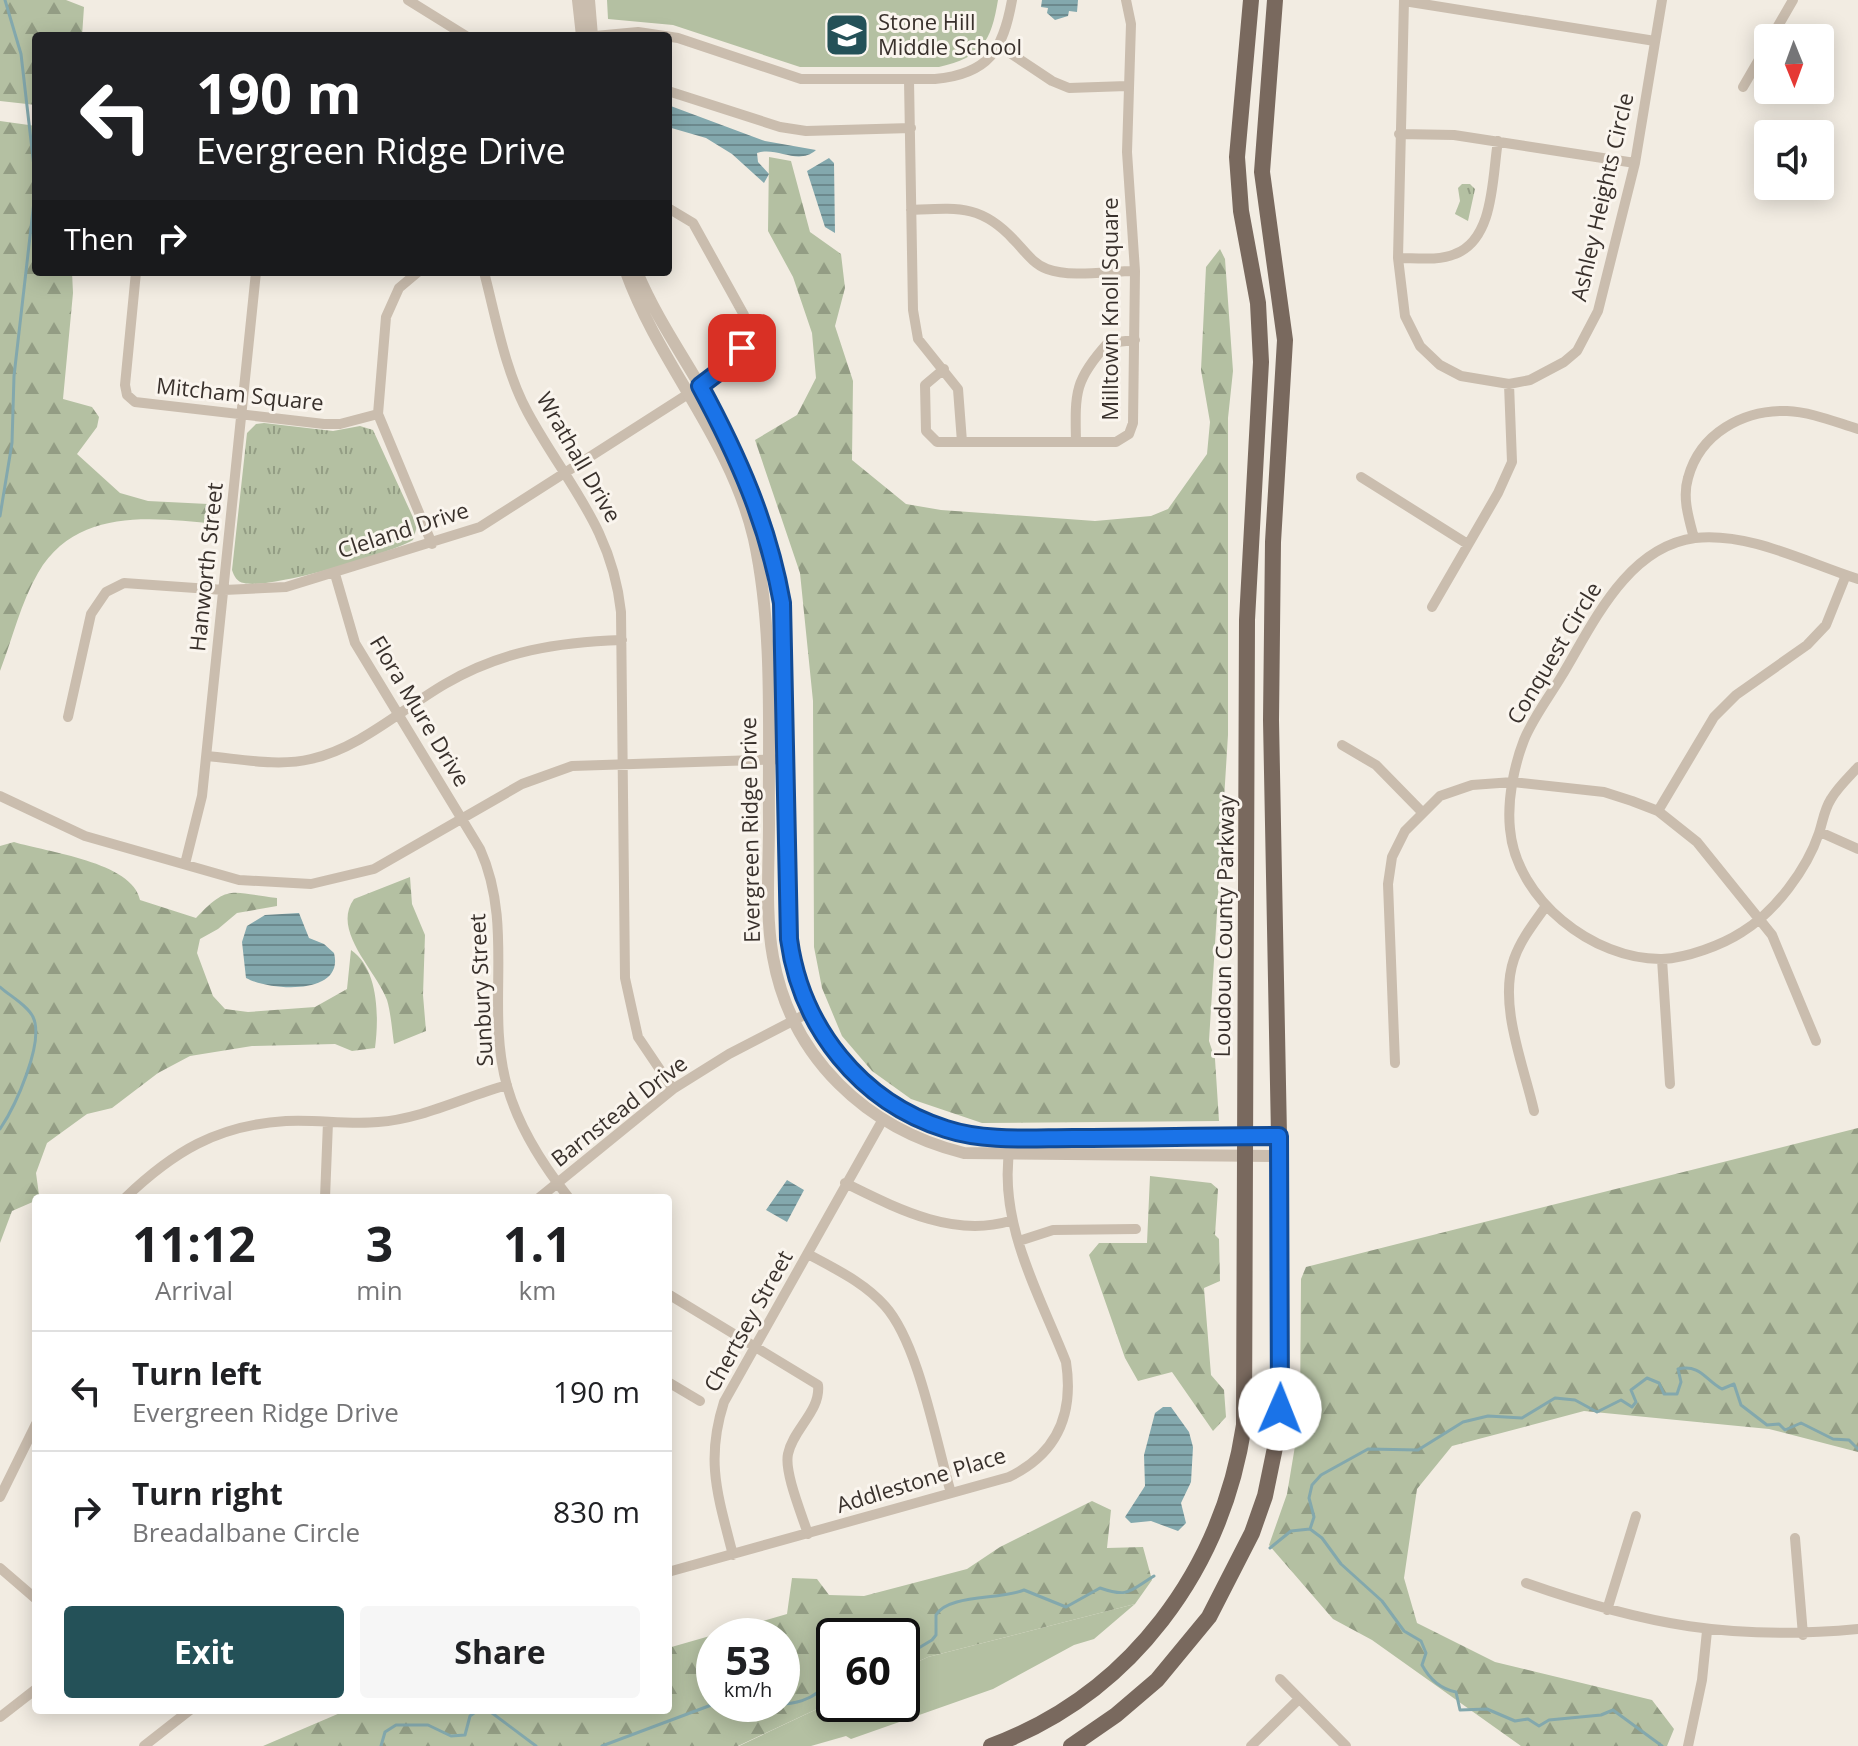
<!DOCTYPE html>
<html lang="en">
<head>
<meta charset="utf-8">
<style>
	:root { --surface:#fff; --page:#f6f6f6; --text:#202124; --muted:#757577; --line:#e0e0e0; --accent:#245158 }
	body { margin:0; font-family:"Open Sans",sans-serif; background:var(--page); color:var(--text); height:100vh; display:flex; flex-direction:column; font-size:30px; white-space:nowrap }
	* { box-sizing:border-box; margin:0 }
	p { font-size:26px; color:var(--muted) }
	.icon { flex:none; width:44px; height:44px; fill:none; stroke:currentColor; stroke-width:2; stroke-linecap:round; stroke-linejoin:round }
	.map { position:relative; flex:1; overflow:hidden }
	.side { position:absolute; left:32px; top:1194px; width:640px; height:520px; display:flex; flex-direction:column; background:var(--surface); border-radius:8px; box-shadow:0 4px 20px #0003 }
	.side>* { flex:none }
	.guide { position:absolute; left:32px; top:32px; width:640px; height:244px; border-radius:8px; box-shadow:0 4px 20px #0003; background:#202124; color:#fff; overflow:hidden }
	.needle { width:52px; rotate:179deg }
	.buttons { position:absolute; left:1754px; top:24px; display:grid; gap:16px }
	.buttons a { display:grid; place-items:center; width:80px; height:80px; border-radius:8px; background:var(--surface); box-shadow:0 4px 20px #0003; font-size:40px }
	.speed { position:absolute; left:696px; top:1618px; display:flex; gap:16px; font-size:40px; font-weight:700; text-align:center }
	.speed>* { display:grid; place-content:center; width:104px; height:104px; border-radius:50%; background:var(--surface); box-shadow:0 4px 20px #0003; line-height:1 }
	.speed small { font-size:20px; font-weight:400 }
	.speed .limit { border:4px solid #111; border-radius:12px; background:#fff; color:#111 }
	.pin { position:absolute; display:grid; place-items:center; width:68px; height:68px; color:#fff; margin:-34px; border-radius:16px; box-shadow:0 4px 12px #0006 }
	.me { position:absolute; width:88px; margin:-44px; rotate:1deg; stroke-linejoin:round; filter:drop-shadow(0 0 6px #0008) }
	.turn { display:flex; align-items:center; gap:28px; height:168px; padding:0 32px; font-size:36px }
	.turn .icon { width:104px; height:104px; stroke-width:2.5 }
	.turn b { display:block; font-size:56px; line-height:68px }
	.then { display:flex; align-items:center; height:76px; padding:0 32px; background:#0003; gap:16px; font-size:30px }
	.eta { display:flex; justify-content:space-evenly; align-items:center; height:136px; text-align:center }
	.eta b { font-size:48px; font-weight:700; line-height:56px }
	.primary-button { display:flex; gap:16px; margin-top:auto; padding:16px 32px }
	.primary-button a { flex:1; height:92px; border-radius:8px; background:var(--accent); color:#fff; font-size:32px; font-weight:700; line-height:92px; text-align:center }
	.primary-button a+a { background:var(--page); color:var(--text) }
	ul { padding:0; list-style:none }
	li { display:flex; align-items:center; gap:24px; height:120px; padding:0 32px; border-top:2px solid var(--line) }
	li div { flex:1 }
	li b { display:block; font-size:30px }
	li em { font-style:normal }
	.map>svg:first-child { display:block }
</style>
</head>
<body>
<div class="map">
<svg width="1858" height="1746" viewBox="0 0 1858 1746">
	<defs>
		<pattern id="forest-firs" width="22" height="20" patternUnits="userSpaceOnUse" patternTransform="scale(2)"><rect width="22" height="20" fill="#b4c0a2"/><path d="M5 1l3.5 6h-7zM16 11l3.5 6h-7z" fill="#939d84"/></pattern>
		<pattern id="park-tufts" width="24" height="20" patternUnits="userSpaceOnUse" patternTransform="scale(2)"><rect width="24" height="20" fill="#b4c0a2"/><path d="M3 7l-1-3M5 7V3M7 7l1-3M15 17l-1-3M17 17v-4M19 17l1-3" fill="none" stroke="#939d84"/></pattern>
		<pattern id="water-rules" width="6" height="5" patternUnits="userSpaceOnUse" patternTransform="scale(2)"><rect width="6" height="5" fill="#83a8ad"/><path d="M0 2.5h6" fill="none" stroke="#6c898d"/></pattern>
	</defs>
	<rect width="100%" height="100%" fill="#f2ece2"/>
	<!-- grass -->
	<path fill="#b4c0a2" d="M607 0H998C991 42 982 57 939 67H800L673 25 608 19Z
		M1135 1604 1094 1639 1074 1645 993 1689 851 1739 846 1736 811 1746H739L834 1701 902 1704V1669L928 1657Z"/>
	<!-- forest -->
	<path fill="url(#forest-firs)" fill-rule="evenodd" d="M0 0H66L84 7 82 36H36V105L0 101Z
		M0 121 36 126V272H72L73 293 63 399 92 407 99 417 97 427 77 454 120 493 148 501 208 504 216 524C152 518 77 507 38 573 21 602 12 640 0 671Z
		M769 157 791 161 810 232 841 254 845 288 835 326 853 381 852 460 906 504 941 510 1095 521 1151 516 1168 509 1207 454 1210 422 1201 370 1206 267 1220 249 1225 259 1233 371 1228 418V735L1209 1041 1215 1059 1219 1121 982 1123 911 1099 872 1071 842 1036 822 988 814 947 813 701 800 573 755 440 797 415 816 378 812 333 793 277 768 231Z
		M14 842C46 852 133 862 140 900L196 918C229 883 231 893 277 898V906L237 913 218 929 200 939 197 953 213 996 225 1009 248 1012 315 1007 347 989 351 950C379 969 379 1018 375 1048L352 1051 335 1044 252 1046 190 1056 158 1073 112 1108 87 1114 47 1143 36 1173 39 1195 35 1201 12 1211 0 1243V846Z
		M410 877 412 904 425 935 423 995 426 1031 394 1044C392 1030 391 1014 387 1000 376 970 331 931 354 899Z
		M1858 1128V1452L1769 1429 1584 1411 1452 1446 1417 1489 1404 1578 1417 1623 1495 1662 1652 1700 1674 1729 1667 1746H1521L1372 1640 1333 1619 1269 1545 1287 1494 1300 1416 1301 1279 1306 1267Z
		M1150 1176 1211 1183 1218 1189 1215 1235 1219 1239 1220 1281 1204 1288 1211 1375 1224 1390 1226 1417 1213 1431 1172 1372 1138 1381 1125 1358 1089 1255 1099 1243H1147Z
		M1092 1501 1111 1510 1107 1548 1143 1547 1152 1580 1135 1604 928 1657 902 1669V1636H834V1701L738 1746H263L347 1710H441L449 1714 453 1710H668V1648L787 1614 792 1578 817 1579 829 1595 864 1596 967 1569 1000 1547ZM782 1636V1704H714V1636Z"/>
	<!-- park -->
	<path fill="url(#park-tufts)" d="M1462 184H1470L1475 189 1468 221 1455 214 1460 201 1458 188Z
		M264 423 333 431 360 426 373 430 417 526 413 540C389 554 269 590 244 583 237 582 234 576 232 570L247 433 256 424Z"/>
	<!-- water -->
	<path fill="url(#water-rules)" d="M1042 0H1078L1077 12 1069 11 1068 16 1055 20 1047 13 1048 8 1041 7Z
		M668 105 765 141 816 150C798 166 777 146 757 153L758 162 769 174 764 183 732 154 706 138 668 127Z
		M829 158 834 163 835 233 825 227 807 171Z
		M299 913 309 938 324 944 334 953C345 996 270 991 246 978L242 942 247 926 265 915Z
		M787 1180 804 1190 787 1222 766 1210Z
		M1163 1407H1171L1189 1432 1193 1447 1191 1482 1181 1503 1186 1523 1178 1531 1151 1521 1131 1523 1125 1517 1145 1486 1144 1455 1155 1413Z"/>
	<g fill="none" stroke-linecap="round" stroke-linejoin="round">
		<!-- stream -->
		<path stroke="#83a8ad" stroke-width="3" d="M0 516 12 443 14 376 36 184 21 54 5 0
			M0 987C10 996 27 1005 33 1017 45 1042 15 1107 0 1129
			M1310 1529 1322 1538 1341 1564 1382 1601 1404 1631 1421 1641 1426 1653 1422 1665C1430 1680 1441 1689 1456 1692L1460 1710 1487 1709 1515 1721 1528 1719 1539 1726 1549 1720 1601 1715 1613 1710 1662 1746
			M1270 1548 1291 1531 1310 1529 1314 1517 1309 1498 1312 1485 1321 1475 1368 1449 1418 1450 1463 1422 1488 1416 1522 1418 1555 1398 1575 1400 1597 1412 1621 1400 1632 1407 1636 1402 1631 1390 1647 1378 1659 1383 1664 1394H1677L1681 1382 1678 1369C1701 1364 1705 1380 1722 1389L1734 1384 1741 1405 1767 1425 1779 1424 1785 1430 1801 1423 1833 1439 1849 1440 1858 1449
			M902 1658 932 1640 936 1635V1615C948 1594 1000 1600 1024 1590L1066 1607 1100 1588C1129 1598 1129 1591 1154 1576
			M762 1704C793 1706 814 1702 834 1677
			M488 1710 536 1746
			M381 1746 385 1732 396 1725H428L451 1736 465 1735 470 1716 478 1710
			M602 1746 714 1704"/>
		<!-- minor -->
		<path stroke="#cabdae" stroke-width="10" d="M408 0 466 36
			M1404 0 1398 258 1405 316 1420 346 1440 365 1461 376 1509 384 1530 380 1564 362 1577 351 1598 311 1635 163 1662 0
			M1404 1 1655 41
			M595 36 638 32 678 38 801 79H935C989 74 1003 50 1012 0
			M1771 38 1793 0
			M1001 47 1052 81 1069 88 1127 86
			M909 80 913 310 918 339 958 389 962 442
			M1743 87 1768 44
			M668 91 780 127 806 131 911 128
			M1399 134 1454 135 1635 163
			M911 210C957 208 981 204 1014 240 1024 250 1033 264 1047 269 1072 278 1108 271 1135 271
			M1398 258C1416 258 1439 261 1455 254 1495 239 1492 176 1498 141
			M136 272 125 385 127 395 135 402 324 424H340L378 414
			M418 272 399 288 386 317 378 414 432 544
			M484 272C496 318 505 371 528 413 566 483 612 527 621 612L625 978 638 1037 673 1089
			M944 369 925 385 926 431 937 442H1116L1129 434 1133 423 1135 271 1127 152 1131 24 1126 0
			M1076 442C1075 393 1074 380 1108 343L1135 340
			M1361 477 1466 543
			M1694 538C1689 519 1682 498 1688 478 1700 433 1743 410 1787 411 1811 412 1835 422 1858 429
			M335 574 355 643 480 849C515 927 485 1007 507 1086 519 1128 542 1164 569 1198
			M1858 579C1807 563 1750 532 1695 538 1626 547 1592 626 1561 677 1549 697 1533 718 1524 740 1514 766 1507 800 1510 829 1516 899 1593 960 1662 959 1687 958 1722 945 1742 932 1775 912 1807 869 1819 833 1823 821 1824 810 1831 799 1838 787 1849 777 1858 767
			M1432 607 1498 493 1512 462 1509 384
			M68 717 91 614 106 592 124 583 224 590 286 587 480 527 710 380 733 361 742 348 747 331 744 315 693 223 668 208
			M1342 745 1376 765 1422 812
			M207 756C241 759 278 767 311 759 360 748 402 709 445 684 501 651 558 642 622 640
			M0 796 85 836 239 880 311 884 374 869 522 784 572 766 786 759
			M1658 811 1714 717 1736 695 1807 645 1826 625 1846 575
			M1820 832 1858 849
			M185 864 202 796 256 272
			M1662 959 1670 1084
			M1395 1063 1388 884 1392 857 1405 831 1440 796 1472 785 1513 782 1604 792 1632 801 1658 811 1697 842 1772 935 1816 1041
			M1534 1111C1524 1066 1498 1005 1514 959 1521 939 1534 923 1546 906
			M845 1183C896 1208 952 1238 1010 1221
			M125 1198C173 1152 217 1125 286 1121 316 1119 347 1125 378 1122 422 1119 464 1097 507 1085
			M325 1198 328 1122
			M539 1198 673 1089 729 1054 810 1012
			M1019 1241 1053 1230 1136 1229
			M808 1254C835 1269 864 1282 885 1306 919 1344 936 1443 951 1493
			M668 1294 818 1385C821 1411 793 1429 788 1454 784 1472 802 1515 808 1534
			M668 1382 700 1401
			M0 1497 36 1424
			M1795 1538 1803 1635
			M733 1555C718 1496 705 1461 724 1402L882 1121
			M0 1568 36 1599
			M668 1572 1009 1477C1057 1454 1074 1414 1066 1362 1039 1293 997 1222 1010 1146
			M1526 1583C1645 1625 1732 1641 1858 1629
			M1607 1610 1636 1516
			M1280 1679 1346 1746
			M0 1717 36 1689
			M144 1746 190 1710
			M1251 1746 1299 1699
			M1688 1746 1702 1680 1707 1631"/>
		<!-- tertiary -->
		<path stroke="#cabdae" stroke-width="12" d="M578 0 582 36
			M589 0 592 36
			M626 272C660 366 731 439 754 539 774 631 768 730 769 823 769 867 765 913 773 957 791 1058 867 1129 964 1153L1279 1156
			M637 272C655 315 680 351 703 391 748 470 781 555 786 646L787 906 791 956 810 1012 850 1070 874 1091 910 1114 966 1134 1011 1138 1279 1136"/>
		<!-- primary -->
		<path stroke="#79695e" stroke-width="16" d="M991 1746C1131 1694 1222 1570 1244 1425L1247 620 1261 362 1258 303 1241 211 1237 157 1251 0
			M1071 1746 1116 1715 1157 1680 1209 1617 1252 1533 1265 1496 1278 1433 1279 1136 1271 720 1273 542 1285 340 1262 172 1275 0"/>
	</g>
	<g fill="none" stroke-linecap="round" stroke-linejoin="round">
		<!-- route casing -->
		<g stroke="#114b97" stroke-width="20">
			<path id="route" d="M742 348 733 361 700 386C738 456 768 524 782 603L789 939C801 1027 860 1102 946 1129 986 1142 1031 1138 1073 1138 1141 1138 1210 1136 1279 1136L1280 1409"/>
		</g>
		<!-- route -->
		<use href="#route" stroke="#1a73e8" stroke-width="14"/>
	</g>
	<!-- icons -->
	<defs>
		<g id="school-square" transform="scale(2.3)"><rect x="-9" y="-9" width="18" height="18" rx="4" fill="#245158" stroke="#faf5ee"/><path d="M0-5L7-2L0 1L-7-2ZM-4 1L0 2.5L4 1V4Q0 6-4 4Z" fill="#fff"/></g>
	</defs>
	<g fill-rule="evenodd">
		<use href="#school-square" x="847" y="35"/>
	</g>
	<g text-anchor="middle" stroke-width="6" stroke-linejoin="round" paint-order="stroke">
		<!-- poi labels -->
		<g font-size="22" fill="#39312c" stroke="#faf5ee" text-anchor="start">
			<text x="878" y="30">Stone Hill<tspan x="878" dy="25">Middle School</tspan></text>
		</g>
		<!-- street labels -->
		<g font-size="22" fill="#39312c" stroke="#faf5ee">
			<text transform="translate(1602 197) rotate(-77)" y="8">Ashley Heights Circle</text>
			<text transform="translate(1110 309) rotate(-90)" y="8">Milltown Knoll Square</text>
			<text transform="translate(240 394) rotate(6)" y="8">Mitcham Square</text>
			<text transform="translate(579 457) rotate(60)" y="8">Wrathall Drive</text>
			<text transform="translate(403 530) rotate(-18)" y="8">Cleland Drive</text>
			<text transform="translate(206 567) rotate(-84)" y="8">Hanworth Street</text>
			<text transform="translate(1554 653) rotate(-59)" y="8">Conquest Circle</text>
			<text transform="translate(420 711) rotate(59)" y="8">Flora Mure Drive</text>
			<text transform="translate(750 830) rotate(-91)" y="8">Evergreen Ridge Drive</text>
			<text transform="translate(1224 926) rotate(-89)" y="8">Loudoun County Parkway</text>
			<text transform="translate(481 990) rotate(-93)" y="8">Sunbury Street</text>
			<text transform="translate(619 1111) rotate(-38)" y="8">Barnstead Drive</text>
			<text transform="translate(748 1321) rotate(-61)" y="8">Chertsey Street</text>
			<text transform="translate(921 1480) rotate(-17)" y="8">Addlestone Place</text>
		</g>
	</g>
</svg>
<div class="buttons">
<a><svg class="needle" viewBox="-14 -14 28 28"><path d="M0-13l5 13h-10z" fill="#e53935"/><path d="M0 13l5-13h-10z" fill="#757577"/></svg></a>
<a><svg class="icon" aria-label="sound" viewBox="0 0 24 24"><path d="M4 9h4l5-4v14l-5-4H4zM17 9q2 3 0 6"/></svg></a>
</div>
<div class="speed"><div>53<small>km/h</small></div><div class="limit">60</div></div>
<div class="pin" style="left:742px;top:348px;background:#d93025"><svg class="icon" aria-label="arrive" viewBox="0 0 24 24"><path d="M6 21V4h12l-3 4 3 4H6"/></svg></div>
<svg class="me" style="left:1280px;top:1409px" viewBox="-20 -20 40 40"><circle r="19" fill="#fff"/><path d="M0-13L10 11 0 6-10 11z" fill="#1a73e8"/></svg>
<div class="guide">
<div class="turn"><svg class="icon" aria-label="left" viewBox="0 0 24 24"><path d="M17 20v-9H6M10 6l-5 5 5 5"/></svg><div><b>190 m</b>Evergreen Ridge Drive</div></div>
<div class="then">Then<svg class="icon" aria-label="right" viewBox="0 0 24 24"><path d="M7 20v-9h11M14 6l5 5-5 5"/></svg></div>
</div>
<section class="side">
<div class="eta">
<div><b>11:12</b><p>Arrival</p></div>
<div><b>3</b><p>min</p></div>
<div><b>1.1</b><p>km</p></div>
</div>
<ul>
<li><svg class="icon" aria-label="left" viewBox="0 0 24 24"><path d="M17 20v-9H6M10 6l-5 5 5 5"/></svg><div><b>Turn left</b><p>Evergreen Ridge Drive</p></div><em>190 m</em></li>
<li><svg class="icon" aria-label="right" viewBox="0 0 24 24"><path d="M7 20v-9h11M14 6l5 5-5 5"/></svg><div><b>Turn right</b><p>Breadalbane Circle</p></div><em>830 m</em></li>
</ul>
<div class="primary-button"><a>Exit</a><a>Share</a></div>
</section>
</div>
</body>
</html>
